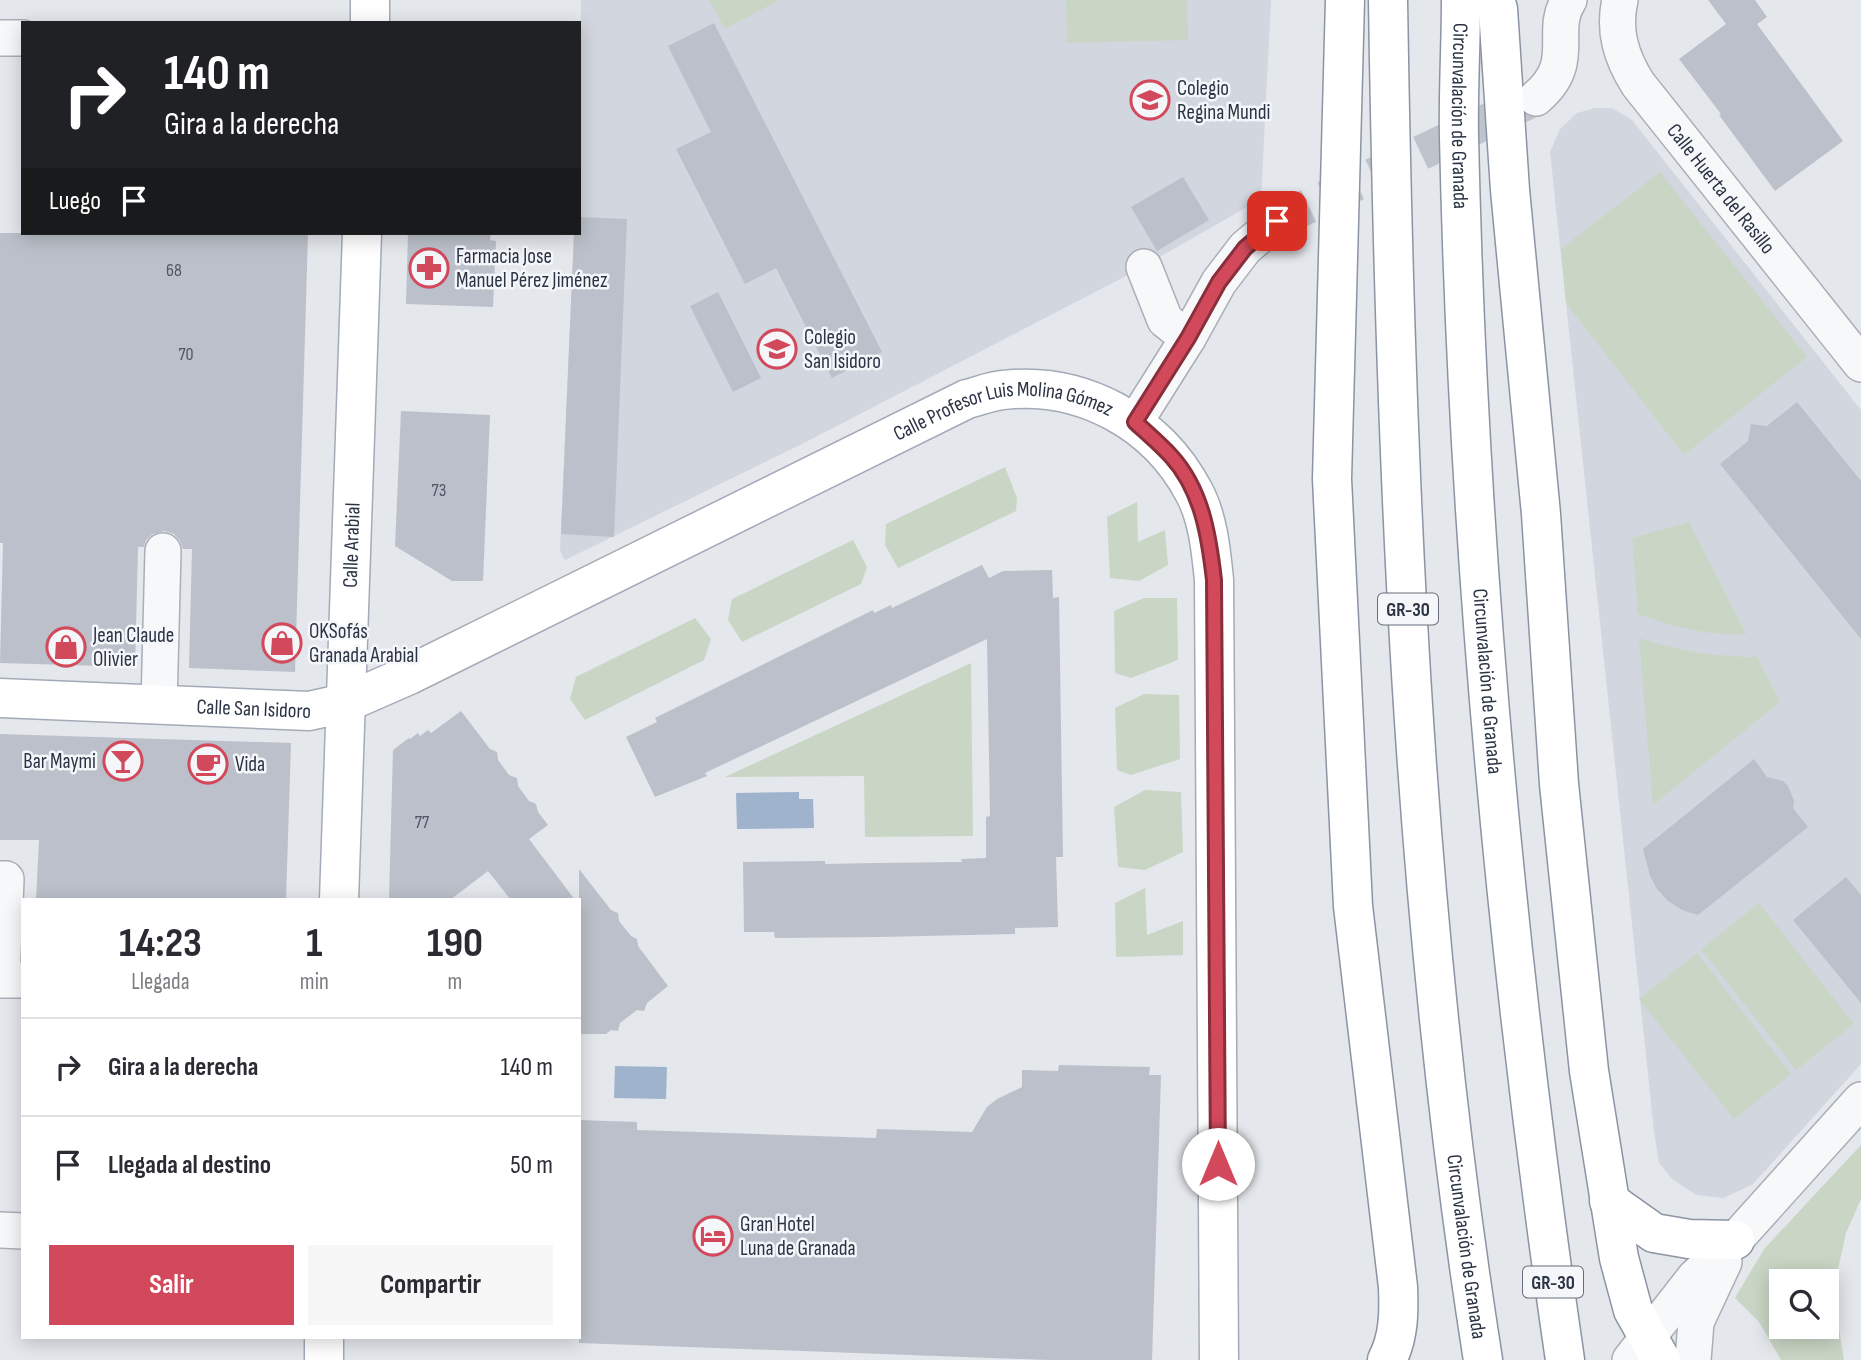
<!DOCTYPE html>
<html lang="es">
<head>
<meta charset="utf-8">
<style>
	:root { --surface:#fff; --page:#f7f7f7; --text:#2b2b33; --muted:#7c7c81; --line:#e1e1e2; --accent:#d1495b }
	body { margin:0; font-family:"Sofia Sans Condensed",sans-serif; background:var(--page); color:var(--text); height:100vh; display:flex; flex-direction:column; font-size:26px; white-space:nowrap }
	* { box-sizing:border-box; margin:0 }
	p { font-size:23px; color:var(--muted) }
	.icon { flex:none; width:38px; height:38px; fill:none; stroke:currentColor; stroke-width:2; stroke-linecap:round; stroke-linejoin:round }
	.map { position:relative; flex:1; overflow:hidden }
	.side { position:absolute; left:21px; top:898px; width:560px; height:441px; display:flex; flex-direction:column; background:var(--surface); border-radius:0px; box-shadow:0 4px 18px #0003 }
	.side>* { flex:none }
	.banner { position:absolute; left:21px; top:21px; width:560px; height:214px; border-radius:0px; box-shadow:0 4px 18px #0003; background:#202124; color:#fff; overflow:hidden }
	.tools { position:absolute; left:1769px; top:1269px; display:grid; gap:14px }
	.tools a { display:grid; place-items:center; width:70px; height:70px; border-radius:0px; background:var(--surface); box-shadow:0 4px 18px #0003; font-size:35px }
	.pin { position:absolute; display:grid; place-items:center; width:60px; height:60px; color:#fff; margin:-30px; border-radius:14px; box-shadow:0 4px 10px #0006 }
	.me { position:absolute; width:77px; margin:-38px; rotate:0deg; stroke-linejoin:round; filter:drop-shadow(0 0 5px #0008) }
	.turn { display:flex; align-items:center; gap:24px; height:147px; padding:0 28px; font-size:32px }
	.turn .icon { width:91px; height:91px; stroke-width:2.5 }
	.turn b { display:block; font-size:49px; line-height:60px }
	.then { display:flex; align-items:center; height:66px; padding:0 28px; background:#0003; gap:14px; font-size:26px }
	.eta { display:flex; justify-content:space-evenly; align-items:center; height:119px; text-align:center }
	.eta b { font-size:42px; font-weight:700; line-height:49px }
	.action { display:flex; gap:14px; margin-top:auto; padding:14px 28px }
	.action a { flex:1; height:80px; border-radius:0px; background:var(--accent); color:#fff; font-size:28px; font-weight:700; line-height:80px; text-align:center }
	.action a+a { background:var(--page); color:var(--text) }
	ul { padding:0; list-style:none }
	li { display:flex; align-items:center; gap:21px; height:98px; padding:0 28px; border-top:2px solid var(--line) }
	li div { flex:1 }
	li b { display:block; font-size:26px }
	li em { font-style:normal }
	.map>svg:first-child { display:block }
</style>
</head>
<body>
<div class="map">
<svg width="1861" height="1360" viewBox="0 0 1861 1360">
	<rect width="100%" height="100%" fill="#e4e7ec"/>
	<!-- built -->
	<path fill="#d2d6de" d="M581 0H1271L1261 199 1128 275 806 442 565 560 560 551 574 233H579Z
		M1595 108H1612L1632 120 1861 410V1064L1753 1184 1724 1198 1696 1195 1671 1178 1659 1163 1654 1131 1550 152 1560 129 1577 113Z"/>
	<!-- green -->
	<path fill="#c9d6c5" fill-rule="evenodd" d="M709 0H779L725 29Z
		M1066 0H1187L1188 40 1067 43Z
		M1660 172 1807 357 1684 455 1566 303 1561 249Z
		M1005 467 1017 498 1016 511 898 568 885 545 886 524Z
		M1137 502 1138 542 1165 530 1168 565 1139 581 1110 578 1107 517Z
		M1689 522 1746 634C1707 636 1674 627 1638 614L1632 538Z
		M853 540 867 567 861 584 742 642 728 620 732 599Z
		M1144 598H1177L1178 660 1131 678 1115 673 1114 611Z
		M695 618 711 639 704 660 585 720 570 699 576 677Z
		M1639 638C1679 651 1716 657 1757 657L1780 702 1653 805Z
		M971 663 973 836 865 837 864 776 725 777Z
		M1144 694 1179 695 1180 759 1131 775 1117 770 1115 708Z
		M1145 790 1181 792 1183 852 1145 870 1118 867 1114 807Z
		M1145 888 1147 935 1183 921V955L1116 957 1115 903Z
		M1759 903 1854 1024 1796 1070 1701 949Z
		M1697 953 1791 1074 1734 1119 1639 999Z
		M1861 1145V1199L1846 1233 1833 1292 1844 1360H1781L1759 1322 1735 1298 1764 1249ZM1782 1281H1827V1326H1782Z"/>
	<!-- water -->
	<path fill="#9fb4cc" d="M799 792V799H813L814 828 737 829 736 793Z
		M615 1066 667 1067 666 1099 614 1098Z"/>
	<!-- building -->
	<path fill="#bbc0ca" d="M1708 0H1755L1767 17 1757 24 1843 141 1775 191 1719 115 1721 114 1679 59 1726 24Z
		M714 23 882 352 832 378 776 268 745 284 676 149 711 132 668 46Z
		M1183 177 1209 220 1157 251 1131 207Z
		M579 217 627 219 614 537 561 534 574 233H579Z
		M0 233H308L295 672 189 668 192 549H183L180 541 174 534 164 531 153 534 146 540 144 547H138L135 667 0 663 3 543H0Z
		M408 233H491L490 240 496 241 493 307 406 304Z
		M718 292 761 378 733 392 690 306Z
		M1797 402 1861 481V639L1720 464 1748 441 1751 424 1767 426Z
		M401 411 490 415 483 581H452L395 546Z
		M982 565 989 578 1003 571 1052 570 1053 598 1059 597 1063 857H1056L1058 927 1015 928V934L878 937 775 938 774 932H744L743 862 825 861V864L877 863 962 862 961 859 986 858V817L990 816 987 639 705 773 707 776 655 797 626 737 657 722 655 718 873 610 874 613 891 605 892 608Z
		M461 711 490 749 497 752 498 760 509 775 517 778 518 786 529 801 536 804 538 812 548 825 529 839 575 900H511L488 871 450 900H389L393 750 409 738 410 739 418 733 420 736 428 730 431 733Z
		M0 734 291 743 286 900H36L39 840H0Z
		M1754 759 1767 777 1783 781 1788 786 1794 801 1793 808 1808 827 1698 915 1682 910 1668 901 1657 889 1650 876 1643 849Z
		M579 869 611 910 618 913 619 921 631 936 637 939 638 946 668 986 647 1003 644 1011 637 1010 620 1023 618 1031 611 1030 606 1034H579Z
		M1846 877 1861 895V1003L1793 920Z
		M1059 1065 1150 1067 1149 1075H1161L1152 1360H1049L579 1343V1120L637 1122V1130L876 1138 877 1129 972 1132 987 1107 997 1099 1022 1087V1070L1058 1071Z"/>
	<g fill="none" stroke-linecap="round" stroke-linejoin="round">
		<!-- minor-tunnel -->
		<path stroke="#bfc3cb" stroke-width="35" stroke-dasharray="35 18" stroke-linecap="butt" d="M1277 221 1530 101"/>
		<!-- minor casing -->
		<g stroke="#a9aeb7" stroke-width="38">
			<g id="minor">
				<path id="s1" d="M1620 0C1613 31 1621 57 1638 84L1861 364"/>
				<path d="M0 38H23"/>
				<path d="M1536 98C1579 62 1548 32 1569 0"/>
				<path d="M1144 267 1165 320 1188 338"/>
				<path d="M1135 422 1188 338 1219 282 1245 248 1277 221"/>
				<path d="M159 705 163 551"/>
				<path d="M0 879H6L2 980H23"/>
				<path d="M0 1230 23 1231"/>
				<path d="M1630 1360 1695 1277 1735 1240 1861 1100"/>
				<path d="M1693 1360 1696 1322 1724 1262"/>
			</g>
		</g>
		<!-- major casing -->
		<g stroke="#a3abb8" stroke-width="41">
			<g id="major">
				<path d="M370 23V0"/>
				<path id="s2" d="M0 698 309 711 345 703 409 675 967 399C979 396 991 391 1003 390 1082 381 1157 422 1194 492 1208 518 1211 550 1214 580L1219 1360"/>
				<path id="s3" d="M339 900 362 233"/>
				<path d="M324 1360V1337"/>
			</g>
		</g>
		<!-- highway casing -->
		<g stroke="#8b94a3" stroke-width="41">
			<g id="highway">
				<path d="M1345 0 1332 479 1353 906 1398 1287C1399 1312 1399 1337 1387 1360"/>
				<path id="s4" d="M1388 0C1395 455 1412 910 1483 1360"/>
				<path id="s5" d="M1461 0C1461 46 1458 92 1459 137 1468 546 1506 955 1565 1360"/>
				<path d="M1495 0 1498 9 1510 190 1541 514 1559 784 1589 1071 1619 1258 1633 1310 1661 1360"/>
				<path d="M1609 1201 1654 1233 1689 1239 1735 1240"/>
			</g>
		</g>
		<!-- minor -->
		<use href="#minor" stroke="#f7f8fa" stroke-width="35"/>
		<!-- major -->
		<use href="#major" stroke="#fff" stroke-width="38"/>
		<!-- highway -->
		<use href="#highway" stroke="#fff" stroke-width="38"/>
	</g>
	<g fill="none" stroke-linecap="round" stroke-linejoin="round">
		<!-- route casing -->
		<g stroke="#882f3b" stroke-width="18">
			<path id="route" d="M1218 1164 1214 580C1209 536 1202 490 1171 456 1160 444 1147 433 1135 422L1188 338 1219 282 1245 248 1277 221"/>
		</g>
		<!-- route -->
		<use href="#route" stroke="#d1495b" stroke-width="12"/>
	</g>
	<!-- icons -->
	<defs>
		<g id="school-ring" transform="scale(2.0125)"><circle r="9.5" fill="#f4f6f9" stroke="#d1495b" stroke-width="1.5"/><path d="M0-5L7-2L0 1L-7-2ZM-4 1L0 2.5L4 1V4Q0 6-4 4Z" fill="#d1495b"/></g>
		<g id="pharmacy-ring" transform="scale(2.0125)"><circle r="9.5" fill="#f4f6f9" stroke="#d1495b" stroke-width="1.5"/><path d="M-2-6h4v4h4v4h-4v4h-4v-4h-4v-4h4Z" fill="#d1495b"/></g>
		<g id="shop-ring" transform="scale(2.0125)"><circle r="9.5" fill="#f4f6f9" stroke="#d1495b" stroke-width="1.5"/><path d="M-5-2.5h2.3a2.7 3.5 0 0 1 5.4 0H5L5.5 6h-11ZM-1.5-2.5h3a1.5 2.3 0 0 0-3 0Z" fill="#d1495b"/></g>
		<g id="bar-ring" transform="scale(2.0125)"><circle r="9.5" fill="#f4f6f9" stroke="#d1495b" stroke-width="1.5"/><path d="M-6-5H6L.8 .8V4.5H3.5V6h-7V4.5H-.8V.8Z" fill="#d1495b"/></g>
		<g id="cafe-ring" transform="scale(2.0125)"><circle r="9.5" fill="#f4f6f9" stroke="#d1495b" stroke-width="1.5"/><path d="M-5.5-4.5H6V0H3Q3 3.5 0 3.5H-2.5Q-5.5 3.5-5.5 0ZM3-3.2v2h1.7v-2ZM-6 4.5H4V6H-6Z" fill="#d1495b"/></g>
		<g id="hotel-ring" transform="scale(2.0125)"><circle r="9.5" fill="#f4f6f9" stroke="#d1495b" stroke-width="1.5"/><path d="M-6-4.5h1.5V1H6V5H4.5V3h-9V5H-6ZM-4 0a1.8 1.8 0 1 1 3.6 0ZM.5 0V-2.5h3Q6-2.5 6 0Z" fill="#d1495b"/></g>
	</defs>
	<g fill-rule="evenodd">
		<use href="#school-ring" x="1150" y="100"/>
		<use href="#pharmacy-ring" x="429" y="268"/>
		<use href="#school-ring" x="777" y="349"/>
		<use href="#shop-ring" x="282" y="643"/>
		<use href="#shop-ring" x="66" y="647"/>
		<use href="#bar-ring" x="123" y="761"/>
		<use href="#cafe-ring" x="208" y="764"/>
		<use href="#hotel-ring" x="713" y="1236"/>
	</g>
	<g text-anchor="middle" stroke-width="5" stroke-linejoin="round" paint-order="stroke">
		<!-- number labels -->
		<g font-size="18" fill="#4f5766">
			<text x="174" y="276">68</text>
			<text x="186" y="360">70</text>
			<text x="439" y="496">73</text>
			<text x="422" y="828">77</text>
		</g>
		<!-- shield labels -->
		<g fill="#f4f6f9" stroke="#676e7b" stroke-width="2">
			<rect x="1378" y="593.5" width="60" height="31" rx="5"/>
			<rect x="1523" y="1266.5" width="60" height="31" rx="5"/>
		</g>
		<g font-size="19" font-weight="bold" fill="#2b3445">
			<text x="1408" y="616">GR-30</text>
			<text x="1553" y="1289">GR-30</text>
		</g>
		<!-- poi labels -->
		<g font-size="21" fill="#2b3445" stroke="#f4f6f9" text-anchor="start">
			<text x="1177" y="95">Colegio<tspan x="1177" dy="24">Regina Mundi</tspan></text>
			<text x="456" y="263">Farmacia Jose<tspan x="456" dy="24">Manuel Pérez Jiménez</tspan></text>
			<text x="804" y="344">Colegio<tspan x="804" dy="24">San Isidoro</tspan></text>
			<text x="309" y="638">OKSofás<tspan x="309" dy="24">Granada Arabial</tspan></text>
			<text x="93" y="642">Jean Claude<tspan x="93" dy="24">Olivier</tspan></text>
			<text x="96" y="768" text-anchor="end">Bar Maymi</text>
			<text x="235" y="771">Vida</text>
			<text x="740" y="1231">Gran Hotel<tspan x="740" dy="24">Luna de Granada</tspan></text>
		</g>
		<!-- street labels -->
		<g font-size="21" fill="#2b3445" stroke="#f4f6f9">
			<text dy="7" stroke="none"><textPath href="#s5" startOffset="116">Circunvalación de Granada</textPath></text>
			<text dy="7" stroke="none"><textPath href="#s1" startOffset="222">Calle Huerta del Rasillo</textPath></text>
			<text dy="7" stroke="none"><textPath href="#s2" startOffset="1073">Calle Profesor Luis Molina Gómez</textPath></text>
			<text dy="7" stroke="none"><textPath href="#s3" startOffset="355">Calle Arabial</textPath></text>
			<text dy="7" stroke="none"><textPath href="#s5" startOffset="682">Circunvalación de Granada</textPath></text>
			<text dy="7" stroke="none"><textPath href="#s2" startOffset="254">Calle San Isidoro</textPath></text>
			<text dy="7" stroke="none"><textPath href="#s4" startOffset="1250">Circunvalación de Granada</textPath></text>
		</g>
	</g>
</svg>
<div class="tools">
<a><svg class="icon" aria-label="search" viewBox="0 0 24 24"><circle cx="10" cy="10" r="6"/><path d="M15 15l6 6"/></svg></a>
</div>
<div class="pin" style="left:1277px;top:221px;background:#d93025"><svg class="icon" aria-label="arrive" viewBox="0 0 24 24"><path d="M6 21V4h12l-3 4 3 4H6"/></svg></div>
<svg class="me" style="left:1218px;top:1164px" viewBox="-20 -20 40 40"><circle r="19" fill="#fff"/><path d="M0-13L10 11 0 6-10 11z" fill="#d1495b"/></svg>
<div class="banner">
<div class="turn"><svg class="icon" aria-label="right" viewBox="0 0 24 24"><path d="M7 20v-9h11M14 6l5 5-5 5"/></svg><div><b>140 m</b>Gira a la derecha</div></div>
<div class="then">Luego<svg class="icon" aria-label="arrive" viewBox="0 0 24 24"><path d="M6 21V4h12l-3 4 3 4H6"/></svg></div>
</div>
<section class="side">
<div class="eta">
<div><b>14:23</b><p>Llegada</p></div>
<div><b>1</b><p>min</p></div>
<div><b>190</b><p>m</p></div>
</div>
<ul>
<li><svg class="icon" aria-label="right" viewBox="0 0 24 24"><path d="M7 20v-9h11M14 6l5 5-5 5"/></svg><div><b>Gira a la derecha</b></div><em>140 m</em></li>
<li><svg class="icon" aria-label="arrive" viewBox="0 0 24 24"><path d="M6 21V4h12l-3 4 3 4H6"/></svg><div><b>Llegada al destino</b></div><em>50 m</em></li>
</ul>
<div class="action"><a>Salir</a><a>Compartir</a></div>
</section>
</div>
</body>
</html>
